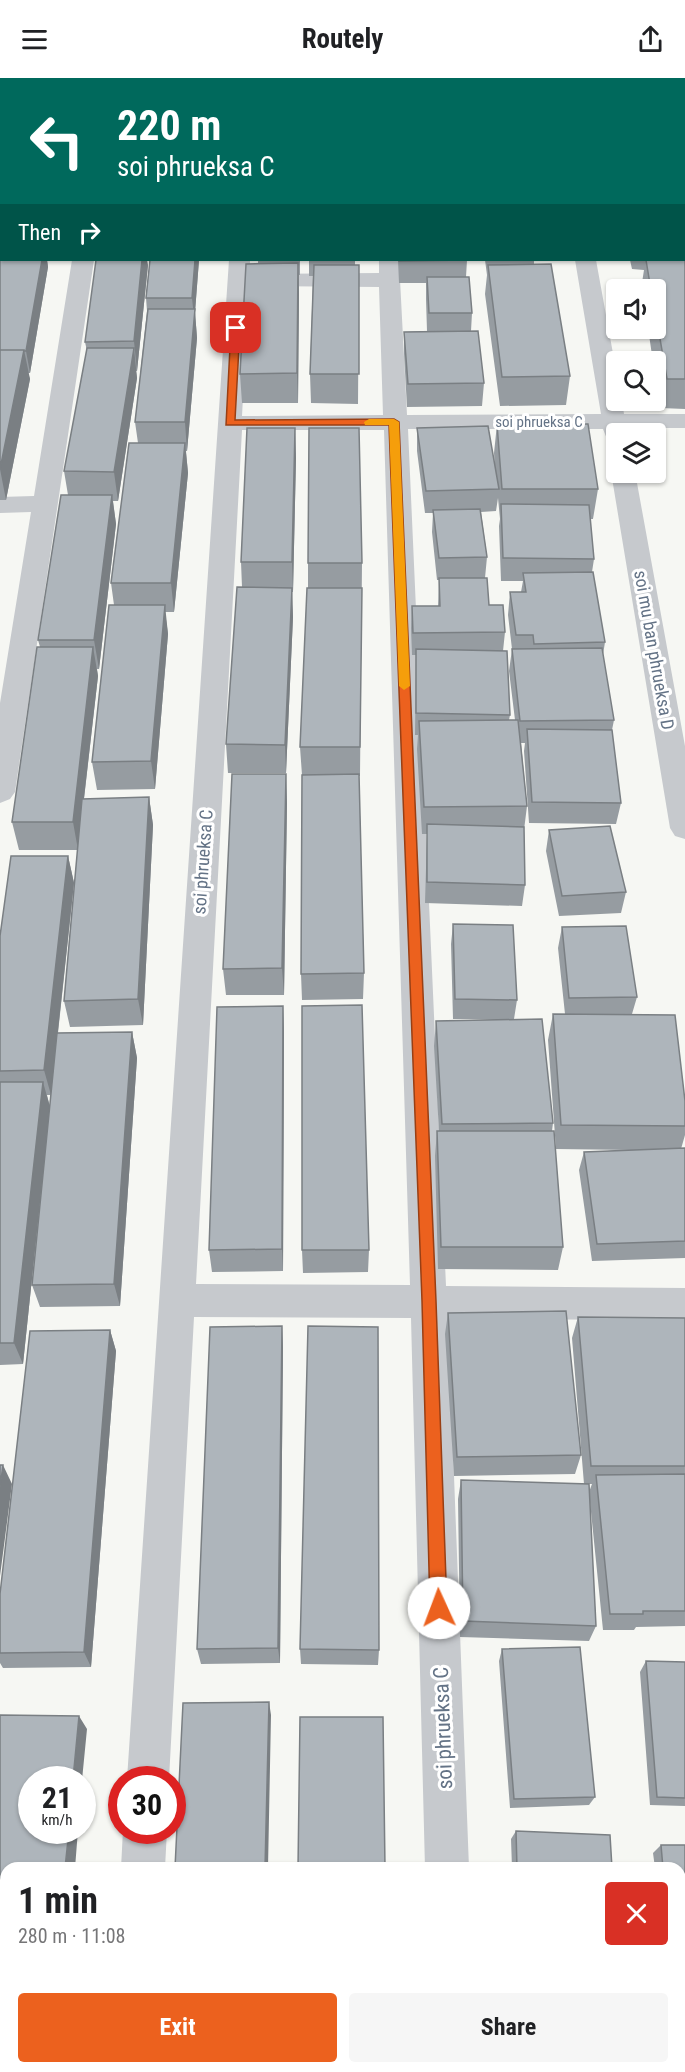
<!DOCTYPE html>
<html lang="en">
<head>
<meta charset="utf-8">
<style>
	:root { --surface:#fff; --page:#f6f6f6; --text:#202124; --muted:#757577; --accent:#ec611e }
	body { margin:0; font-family:"Roboto Condensed",sans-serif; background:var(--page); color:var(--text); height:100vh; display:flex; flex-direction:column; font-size:22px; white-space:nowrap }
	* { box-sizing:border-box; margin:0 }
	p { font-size:20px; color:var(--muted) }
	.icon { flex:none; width:33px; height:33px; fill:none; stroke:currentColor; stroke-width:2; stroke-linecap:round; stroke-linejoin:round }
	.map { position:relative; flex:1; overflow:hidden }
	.side { position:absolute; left:0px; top:1784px; width:686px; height:212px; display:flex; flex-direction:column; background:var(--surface); border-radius:18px 18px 0 0; box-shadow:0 2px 4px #0004 }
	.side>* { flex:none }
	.hud { position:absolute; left:0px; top:0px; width:686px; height:183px; box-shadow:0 2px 4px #0004; background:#00695c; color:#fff; overflow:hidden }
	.fabs { position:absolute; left:606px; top:201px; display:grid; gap:12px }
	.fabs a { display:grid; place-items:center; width:60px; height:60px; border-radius:6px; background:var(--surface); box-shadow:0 2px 4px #0004; font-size:30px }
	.speed { position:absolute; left:18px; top:1688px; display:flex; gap:12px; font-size:30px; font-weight:700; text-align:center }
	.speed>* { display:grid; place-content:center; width:78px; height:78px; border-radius:50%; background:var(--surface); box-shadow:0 2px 4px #0004; line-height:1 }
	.speed small { font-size:15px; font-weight:400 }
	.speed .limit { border:9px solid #d22; background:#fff; color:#111 }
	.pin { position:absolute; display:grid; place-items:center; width:51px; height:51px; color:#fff; margin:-26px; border-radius:12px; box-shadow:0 3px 9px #0006 }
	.me { position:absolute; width:66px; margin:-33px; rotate:358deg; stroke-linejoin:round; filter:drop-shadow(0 0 4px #0008) }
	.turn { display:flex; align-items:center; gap:21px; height:126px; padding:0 18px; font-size:27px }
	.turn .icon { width:78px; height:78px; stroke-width:2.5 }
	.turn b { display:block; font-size:42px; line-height:51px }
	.then { display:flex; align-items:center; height:57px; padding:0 18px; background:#0003; gap:12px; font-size:22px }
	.round { display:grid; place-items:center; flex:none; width:63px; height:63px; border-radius:6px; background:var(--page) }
	.head { display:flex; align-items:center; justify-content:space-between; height:102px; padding:0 18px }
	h1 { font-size:36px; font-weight:700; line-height:45px }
	.primary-button { display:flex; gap:12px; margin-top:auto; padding:12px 18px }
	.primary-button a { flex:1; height:69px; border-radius:6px; background:var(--accent); color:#fff; font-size:24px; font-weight:700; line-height:69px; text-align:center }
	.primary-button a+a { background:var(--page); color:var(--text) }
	header { display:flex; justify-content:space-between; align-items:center; height:78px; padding:0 18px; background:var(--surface); font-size:27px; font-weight:700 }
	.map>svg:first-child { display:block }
</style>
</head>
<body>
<header><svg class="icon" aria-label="menu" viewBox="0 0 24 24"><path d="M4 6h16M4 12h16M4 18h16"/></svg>Routely<svg class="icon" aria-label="share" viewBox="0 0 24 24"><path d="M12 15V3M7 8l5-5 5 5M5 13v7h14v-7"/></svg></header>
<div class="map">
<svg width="685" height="1994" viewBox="0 0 685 1994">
	<rect width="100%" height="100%" fill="#f6f7f3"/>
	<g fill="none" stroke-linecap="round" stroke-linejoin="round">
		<!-- minor -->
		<path fill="#c6c9cd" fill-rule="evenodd" d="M103 0H123L103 2Z
			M241 0H261L241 2Z
			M371 0H391V2H371Z
			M545 0H565V2H545Z
			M72 182H94L15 714 10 721 0 725V625L31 434 0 435V419L34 418Z
			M229 182H250V196L379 195V182H399L407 337 601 336 575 182H596L616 292V322H622L624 336H685V350H627L628 356H616V363L607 361 603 351H408L446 1208 685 1210V1242L448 1241 469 1790H425L411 1240 194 1239 169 1701H127ZM249 208 379 209 383 337 242 338ZM242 352H384L410 1207 196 1206Z
			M616 388V394H635L685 668V761L675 758 670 750 611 394Z
			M123 1752H167L165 1790H121Z
			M109 1989H155L154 1994H108Z
			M430 1989H476L477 1994H431Z"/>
	</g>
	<!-- wall -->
	<path fill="#969ca1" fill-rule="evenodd" d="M684 76H685V331L661 330 656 297V284H653L648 250H656V212L641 211 644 192 632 191 630 182H684Z
		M0 175 47 182 48 189 30 295H28L30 301 6 422H0Z
		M150 182H199L195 234 197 260 187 373H186L188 395 174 534H165L168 556 155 711 97 712 92 684 114 527 111 505 138 365 135 344 147 233 146 220Z
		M258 182H300V197H299L298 325H242L240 296 258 186Z
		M309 182H355V187H359L358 326 311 325 310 296 313 198H309Z
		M398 182H467L466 199 472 235 471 253 484 305 482 328 407 329 404 276V254L427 253 426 221V205H399Z
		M485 182H534V186L570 298 566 327 500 328 485 216 487 197Z
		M148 187 137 293H136L137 300 118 423H113L116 446 99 591H97L98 598 84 721 149 719 153 747 143 947 70 949 64 923 78 772H19L12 744 40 569 38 562 68 417 64 393 87 273 85 264Z
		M497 346 598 411 593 441H590L594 481 592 494 605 564 603 577 614 642 612 652 621 725 616 746 529 745 524 673 525 665H521L527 728 524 752 525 807 522 828 425 825 427 756H422L417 671 418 657H415L416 577H412L411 550 412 528H438L439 502H437L432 454 433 435H425L417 373V350L495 392 494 375ZM498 420 500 441 499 448 501 503H523L521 514H510L508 537 512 571 509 593 515 642H509L510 637 503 573 505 554 489 527 485 500 487 479 481 434 496 433Z
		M295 350 296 380 293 514H292L293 539 286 695H228L226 666 242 509 241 484Z
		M308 485H362L360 698H359L364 895 363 921 302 922 301 896 302 697 300 669 308 510Z
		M286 696 287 725 284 917H226L223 891Z
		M549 752 626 814 621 835 559 838 546 773Z
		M68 778 74 805 58 955 132 954 137 980 120 1228 40 1229 32 1207 51 1017H47L50 1029 23 1286 0 1287V858Z
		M453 846 517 922 514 941 553 1045 552 1053 563 1169 558 1192 438 1191 435 1078 437 1053H439L434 968 436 943 500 941H453L451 866Z
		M562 849 637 919 632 936 685 1023V1057L681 1071 685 1070V1180L592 1183 579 1092 584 1074 631 1072 556 1071 548 962 553 936H565L558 870Z
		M283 928 284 954 283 1193 212 1194 209 1172Z
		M302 1172H369L368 1194 303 1195Z
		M448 1235 581 1377 575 1396 454 1398 445 1256Z
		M578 1239 685 1240V1548L636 1549 634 1552H603L590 1424 596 1548 589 1563 460 1559 458 1421 461 1402 584 1406 572 1260ZM589 1406H592L589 1414Z
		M282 1248 283 1269 280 1585 201 1586 197 1571Z
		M110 1252 116 1273 91 1589 3 1590 0 1585V1516Z
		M300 1571 379 1572 378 1587 301 1586Z
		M502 1571 595 1719 589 1727 510 1730 499 1583Z
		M646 1583 685 1584V1728L650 1727 640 1594Z
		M516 1753 612 1790H512L511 1761Z
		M661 1767H685V1919H680V1790H655L653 1775Z
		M685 1968V1994H680V1970Z
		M519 1989H611L612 1994H520Z"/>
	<!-- shaded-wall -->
	<path fill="#7a7f83" d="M28 0H36V2H28Z
		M2 124V165L0 171V131Z
		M42 182H47L48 189 30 295 26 273Z
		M142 182H147L148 187 137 293 134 263Z
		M195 182H199L195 234 197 260 187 373 185 344 194 239 192 220Z
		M298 185 299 215 298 325 297 295Z
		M134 270 137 300 118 423 114 394Z
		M24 272 30 301 6 422 0 391Z
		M295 350 296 380 293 514 292 484Z
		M185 365 188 395 174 534 171 505Z
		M112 417 116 446 99 591 94 562Z
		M292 510 293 539 286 695 285 667Z
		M165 527 168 556 155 711 151 683Z
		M93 569 98 598 78 772 73 744Z
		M286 696 287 725 284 917 282 890Z
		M149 719 153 747 143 947 138 921Z
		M68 778 74 805 51 1017 44 992Z
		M283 928 284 954 283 1193 282 1171Z
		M132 954 137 980 120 1228 114 1206Z
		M43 1004 50 1029 23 1286 14 1265Z
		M282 1248 283 1269 280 1585 278 1570Z
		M110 1252 116 1273 91 1589 84 1574Z
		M3 1387 12 1406 0 1498V1409Z
		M269 1624 271 1637 268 1790H265Z
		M79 1638 87 1651 82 1702 73 1701Z
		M69 1752H78L75 1790H65Z
		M47 1989H57L56 1994H46Z
		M261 1989H264V1994H261Z"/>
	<!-- building -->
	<path fill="#aeb5bb" stroke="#7a7f83" stroke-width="1.5" d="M0 0H28V2H2V53H0Z
		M37 0H75V2H37Z
		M127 0H165L164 2H127Z
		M262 0H300V2H262Z
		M312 0H348V2H312Z
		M468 0H527V2H468Z
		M624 0H662L663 2H624Z
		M0 58H2V124L0 131Z
		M684 76H685V163H684Z
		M2 168V182H42L26 273H24V272H0V175Z
		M96 182H142L134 263 85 264Z
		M150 182H195L192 220H146Z
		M399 182H467L399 183Z
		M646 182H685V301H667L656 238V212H651Z
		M298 185 297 295 240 296 246 186Z
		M551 186 570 298 502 299 488 187Z
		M314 187H359V296H310Z
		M427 199H469L472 235H429Z
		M148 231H195L185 344H135Z
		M478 253 484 305 408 306 404 254Z
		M87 270H134L114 394 64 393Z
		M0 272H24L0 391Z
		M497 346H588L598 411H502Z
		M488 348 499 411 426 413 417 350Z
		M247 350H295L292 484H241Z
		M309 350H359L362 485H308Z
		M129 365H185L171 505H111Z
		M61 417H112L94 562H38Z
		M501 426 589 427 594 481 503 480Z
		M480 431 487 479 439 480 433 432Z
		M593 494 605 564 534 566 533 557H516L510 514H526L523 495Z
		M439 500H487L489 527H503L505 554 413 555 412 528H440Z
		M237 509 292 510 285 667 226 666Z
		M307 510H362L360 669H300Z
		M109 527H165L151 683 92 684Z
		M37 569H93L73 744H12Z
		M602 570 614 642 520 643 512 571Z
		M416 571 507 573 510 637 416 635Z
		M518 642 527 728 424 729 419 643Z
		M527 651 612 652 621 725 532 724Z
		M232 696H286L282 890 223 891Z
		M359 696 364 895 301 896 302 697Z
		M149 719 138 921 64 923 82 721Z
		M427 746 524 749 525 807 427 804Z
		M610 748 626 814 562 818 549 752Z
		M11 778H68L44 992 0 993V858Z
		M453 846 513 847 517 922 455 921Z
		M626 848 637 919 569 920 562 849Z
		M362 927 369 1172H302V928Z
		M283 928 282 1171 209 1172 217 929Z
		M553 936 675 937 685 1023V1048L561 1047Z
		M542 941 553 1045 442 1046 436 943Z
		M132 954 114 1206 32 1207 57 955Z
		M0 1004H43L14 1265H0Z
		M437 1053H554L563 1169H441Z
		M685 1070V1163L597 1166 584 1074Z
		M566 1233 581 1377 457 1379 448 1235Z
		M578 1239 685 1240V1388H591Z
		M282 1248 278 1570 197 1571 210 1249Z
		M308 1248 378 1249 379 1572 300 1571Z
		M110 1252 84 1574 0 1575V1516L30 1253Z
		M0 1387H3L0 1409Z
		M685 1396V1533H643V1536H610L596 1397Z
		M461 1402 589 1406 596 1548 463 1543Z
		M580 1569 595 1719 514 1721 502 1571Z
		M646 1583 685 1584V1720L657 1719Z
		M269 1624 265 1790H175L183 1625Z
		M0 1637 79 1638 73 1701H32V1752H69L65 1790H6V1989H47L46 1994H0Z
		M300 1639H383L385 1790H298Z
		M516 1753 610 1757 612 1790H517Z
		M661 1767H685V1915H680V1790H663Z
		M166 1989H261V1994H165Z
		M295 1989H388V1994H295Z
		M524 1989H611L612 1994H524Z"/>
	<!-- route -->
	<path fill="#ec611e" stroke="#993f14" stroke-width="1.5" d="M236 247 240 250 235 342 394 341 399 344 436 1223 447 1530 445 1536 439 1538 433 1536 430 1530 422 1223 389 347H226L231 250Z"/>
	<!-- slow -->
	<path fill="#f59e0b" d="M369 341H394L399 344 410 608 404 612 399 608 389 347H365L364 344Z"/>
	<g text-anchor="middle" stroke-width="6" stroke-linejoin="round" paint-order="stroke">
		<!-- far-street labels -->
		<g font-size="15" fill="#647386" stroke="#fff">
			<text x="539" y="349">soi phrueksa C</text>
		</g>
		<!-- street labels -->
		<g font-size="18" fill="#647386" stroke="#fff">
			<text transform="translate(654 572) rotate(80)" y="6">soi mu ban phrueksa D</text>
			<text transform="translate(203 784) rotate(-86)" y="6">soi phrueksa C</text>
		</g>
		<!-- near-street labels -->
		<g font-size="21" fill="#647386" stroke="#fff">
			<text transform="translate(443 1650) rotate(-92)" y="7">soi phrueksa C</text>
		</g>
	</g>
</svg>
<div class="fabs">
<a><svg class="icon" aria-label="sound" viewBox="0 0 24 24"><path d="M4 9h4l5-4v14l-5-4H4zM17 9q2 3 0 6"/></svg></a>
<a><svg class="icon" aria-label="search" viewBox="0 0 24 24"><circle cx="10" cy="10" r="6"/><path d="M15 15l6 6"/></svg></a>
<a><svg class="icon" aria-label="layers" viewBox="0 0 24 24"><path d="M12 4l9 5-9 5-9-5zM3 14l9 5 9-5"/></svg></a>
</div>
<div class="speed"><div>21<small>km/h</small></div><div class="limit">30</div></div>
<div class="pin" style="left:236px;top:250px;background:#d93025"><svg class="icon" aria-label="arrive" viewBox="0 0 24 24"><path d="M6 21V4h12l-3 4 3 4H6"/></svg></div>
<svg class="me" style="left:439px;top:1530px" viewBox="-20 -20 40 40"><circle r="19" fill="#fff"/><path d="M0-13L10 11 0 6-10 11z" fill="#ec611e"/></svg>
<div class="hud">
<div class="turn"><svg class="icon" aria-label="left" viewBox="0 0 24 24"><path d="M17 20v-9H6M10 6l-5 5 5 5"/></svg><div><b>220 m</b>soi phrueksa C</div></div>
<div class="then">Then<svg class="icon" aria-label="right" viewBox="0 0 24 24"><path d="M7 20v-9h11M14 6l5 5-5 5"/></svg></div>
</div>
<section class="side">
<div class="head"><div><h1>1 min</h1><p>280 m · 11:08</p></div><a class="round" style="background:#d93025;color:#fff"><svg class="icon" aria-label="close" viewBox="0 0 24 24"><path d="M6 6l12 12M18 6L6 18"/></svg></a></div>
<div class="primary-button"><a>Exit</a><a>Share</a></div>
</section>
</div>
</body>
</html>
